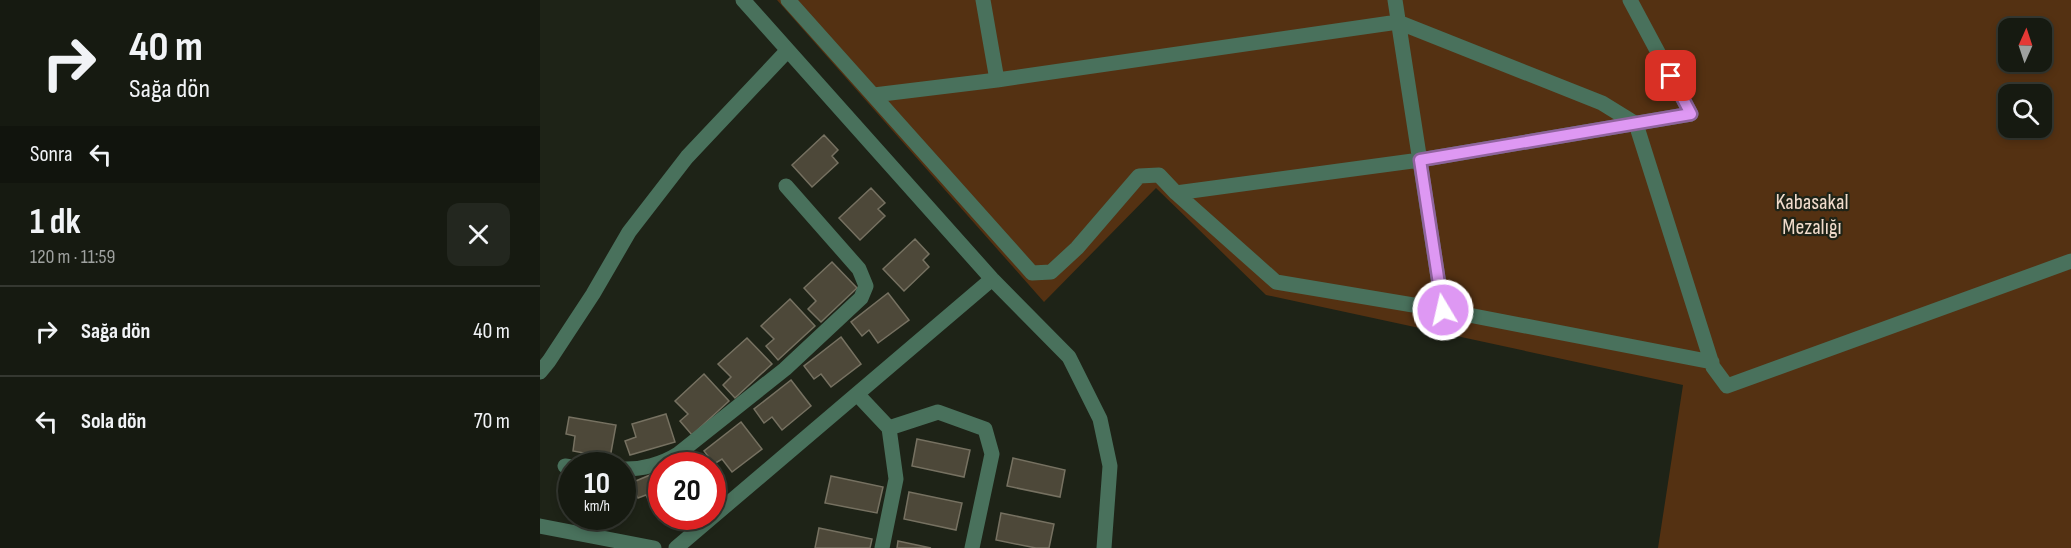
<!DOCTYPE html>
<html lang="tr">
<head>
<meta charset="utf-8">
<style>
	:root { --surface:#161a11; --page:#23271f; --text:#f1f3f6; --muted:#9ea19f; --line:#353831 }
	body { margin:0; font-family:"Sofia Sans Condensed",sans-serif; background:var(--page); color:var(--text); height:100vh; display:flex; flex-direction:column; font-size:22px; white-space:nowrap }
	* { box-sizing:border-box; margin:0 }
	p { font-size:20px; color:var(--muted) }
	.icon { flex:none; width:33px; height:33px; fill:none; stroke:currentColor; stroke-width:2; stroke-linecap:round; stroke-linejoin:round }
	.map { position:relative; flex:1; overflow:hidden }
	.panel { display:flex; flex-direction:column; background:var(--surface); width:540px }
	.panel>* { flex:none }
	.top-card { background:#161a11; color:var(--text); overflow:hidden }
	.needle { width:39px; rotate:3deg }
	.controls { position:absolute; left:1458px; top:18px; display:grid; gap:12px }
	.controls a { display:grid; place-items:center; width:54px; height:54px; border-radius:12px; background:var(--surface); box-shadow:0 3px 9px #0003,0 0 0 2px var(--line); font-size:30px }
	.speed { position:absolute; left:18px; top:452px; display:flex; gap:12px; font-size:30px; font-weight:700; text-align:center }
	.speed>* { display:grid; place-content:center; width:78px; height:78px; border-radius:50%; background:var(--surface); box-shadow:0 3px 9px #0003,0 0 0 2px var(--line); line-height:1 }
	.speed small { font-size:15px; font-weight:400 }
	.speed .limit { border:9px solid #d22; background:#fff; color:#111 }
	.pin { position:absolute; display:grid; place-items:center; width:51px; height:51px; color:#fff; margin:-26px; border-radius:12px; box-shadow:0 3px 9px #0006 }
	.me { position:absolute; width:66px; margin:-33px; rotate:351deg; stroke-linejoin:round; filter:drop-shadow(0 0 4px #0008) }
	.turn { display:flex; align-items:center; gap:21px; height:126px; padding:0 30px; font-size:27px }
	.turn .icon { width:78px; height:78px; stroke-width:2.5 }
	.turn b { display:block; font-size:42px; line-height:51px }
	.then { display:flex; align-items:center; height:57px; padding:0 30px; background:#0003; gap:12px; font-size:22px }
	.round { display:grid; place-items:center; flex:none; width:63px; height:63px; border-radius:12px; background:var(--page) }
	.head { display:flex; align-items:center; justify-content:space-between; height:102px; padding:0 30px }
	h1 { font-size:36px; font-weight:700; line-height:45px }
	ul { padding:0; list-style:none }
	li { display:flex; align-items:center; gap:18px; height:90px; padding:0 30px; border-top:2px solid var(--line) }
	li div { flex:1 }
	li b { display:block; font-size:22px }
	li em { font-style:normal }
	main { display:flex; flex:1; min-height:0 }
	.map>svg:first-child { display:block }
</style>
</head>
<body>
<main>
<section class="panel">
<div class="top-card">
<div class="turn"><svg class="icon" aria-label="right" viewBox="0 0 24 24"><path d="M7 20v-9h11M14 6l5 5-5 5"/></svg><div><b>40 m</b>Sağa dön</div></div>
<div class="then">Sonra<svg class="icon" aria-label="left" viewBox="0 0 24 24"><path d="M17 20v-9H6M10 6l-5 5 5 5"/></svg></div>
</div>
<div class="head"><div><h1>1 dk</h1><p>120 m · 11:59</p></div><a class="round"><svg class="icon" aria-label="close" viewBox="0 0 24 24"><path d="M6 6l12 12M18 6L6 18"/></svg></a></div>
<ul>
<li><svg class="icon" aria-label="right" viewBox="0 0 24 24"><path d="M7 20v-9h11M14 6l5 5-5 5"/></svg><div><b>Sağa dön</b></div><em>40 m</em></li>
<li><svg class="icon" aria-label="left" viewBox="0 0 24 24"><path d="M17 20v-9H6M10 6l-5 5 5 5"/></svg><div><b>Sola dön</b></div><em>70 m</em></li>
</ul>
</section>
<div class="map">
<svg width="1531" height="548" viewBox="0 0 1531 548">
	<rect width="100%" height="100%" fill="#1e2317"/>
	<!-- green -->
	<path fill="#543112" fill-rule="evenodd" d="M237 0H1531V548H1118L1143 385 726 295 616 188 504 302ZM1468 28H1502V62H1468ZM1468 94H1502V128H1468Z"/>
	<!-- building -->
	<path fill="#4d4839" stroke="#767161" stroke-width="1.5" d="M284 135 298 150 292 156 298 163 272 187 252 165Z
		M331 188 345 203 338 209 345 216 320 240 299 218Z
		M375 239 389 254 383 260 389 267 364 291 343 269Z
		M292 262 317 288 281 322 268 309 276 301 264 288Z
		M348 293 369 320 338 343 329 330 322 336 311 322Z
		M250 299 275 326 238 360 226 346 234 339 221 326Z
		M301 337 321 364 291 387 281 374 274 379 264 366Z
		M207 338 232 364 195 398 183 385 191 377 178 364Z
		M164 374 189 401 152 435 140 421 148 414 135 401Z
		M251 380 271 406 242 430 232 417 224 423 214 409Z
		M126 414 135 442 90 455 85 441 96 437 92 424Z
		M29 417 76 425 70 458 33 451 35 436 26 434Z
		M201 422 222 449 192 472 182 459 174 464 164 451Z
		M377 439 430 450 424 477 372 466Z
		M473 458 525 470 520 497 467 486Z
		M122 470V506L113 510 106 495 98 498 91 483Z
		M291 476 343 487 337 513 285 503Z
		M369 492 422 503 416 530 364 519Z
		M461 513 514 524 509 548H496L456 540Z
		M279 528 332 539 330 548H275Z
		M358 541 391 548H357Z"/>
	<g fill="none" stroke-linecap="round" stroke-linejoin="round">
		<!-- minor -->
		<path stroke="#49715c" stroke-width="15" d="M203 0 452 279 529 357 560 419 570 466 564 548
			M248 0 492 273 511 272 537 248 599 176 619 175 636 193 736 282 903 310 1172 362
			M443 0 457 80
			M855 0 903 310
			M334 95 457 80 858 22 1062 103 1096 124 1173 367 1187 386 1531 261
			M636 193 880 160 1151 114 1090 0
			M0 372 9 361 53 294 89 232 147 157 247 51
			M317 394 349 428 398 412 445 429 452 454 432 548
			M146 465 138 454 245 369 321 298 326 286 319 269 246 186
			M25 466 32 467
			M82 469C101 470 122 464 138 454
			M0 526 114 548
			M136 548 452 279
			M342 548 356 479 349 428"/>
	</g>
	<g fill="none" stroke-linecap="round" stroke-linejoin="round">
		<!-- route casing -->
		<g stroke="#90639e" stroke-width="15">
			<path id="route" d="M903 310 880 160 1151 114 1131 76"/>
		</g>
		<!-- route -->
		<use href="#route" stroke="#de98f3" stroke-width="10"/>
	</g>
	<g text-anchor="middle" stroke-width="4.5" stroke-linejoin="round" paint-order="stroke">
		<!-- park labels -->
		<g font-size="22" fill="#f1dccc" stroke="#1e2317">
			<text x="1272" y="209">Kabasakal<tspan x="1272" dy="25">Mezalığı</tspan></text>
		</g>
	</g>
</svg>
<div class="controls">
<a><svg class="needle" viewBox="-14 -14 28 28"><path d="M0-13l5 13h-10z" fill="#e53935"/><path d="M0 13l5-13h-10z" fill="#9ea19f"/></svg></a>
<a><svg class="icon" aria-label="search" viewBox="0 0 24 24"><circle cx="10" cy="10" r="6"/><path d="M15 15l6 6"/></svg></a>
</div>
<div class="speed"><div>10<small>km/h</small></div><div class="limit">20</div></div>
<div class="pin" style="left:1131px;top:76px;background:#d93025"><svg class="icon" aria-label="arrive" viewBox="0 0 24 24"><path d="M6 21V4h12l-3 4 3 4H6"/></svg></div>
<svg class="me" style="left:903px;top:310px" viewBox="-20 -20 40 40"><circle r="17" fill="#de98f3" stroke="#fff" stroke-width="3"/><path d="M0-11L8 9 0 5-8 9z" fill="#fff"/></svg>
</div>
</main>
</body>
</html>
